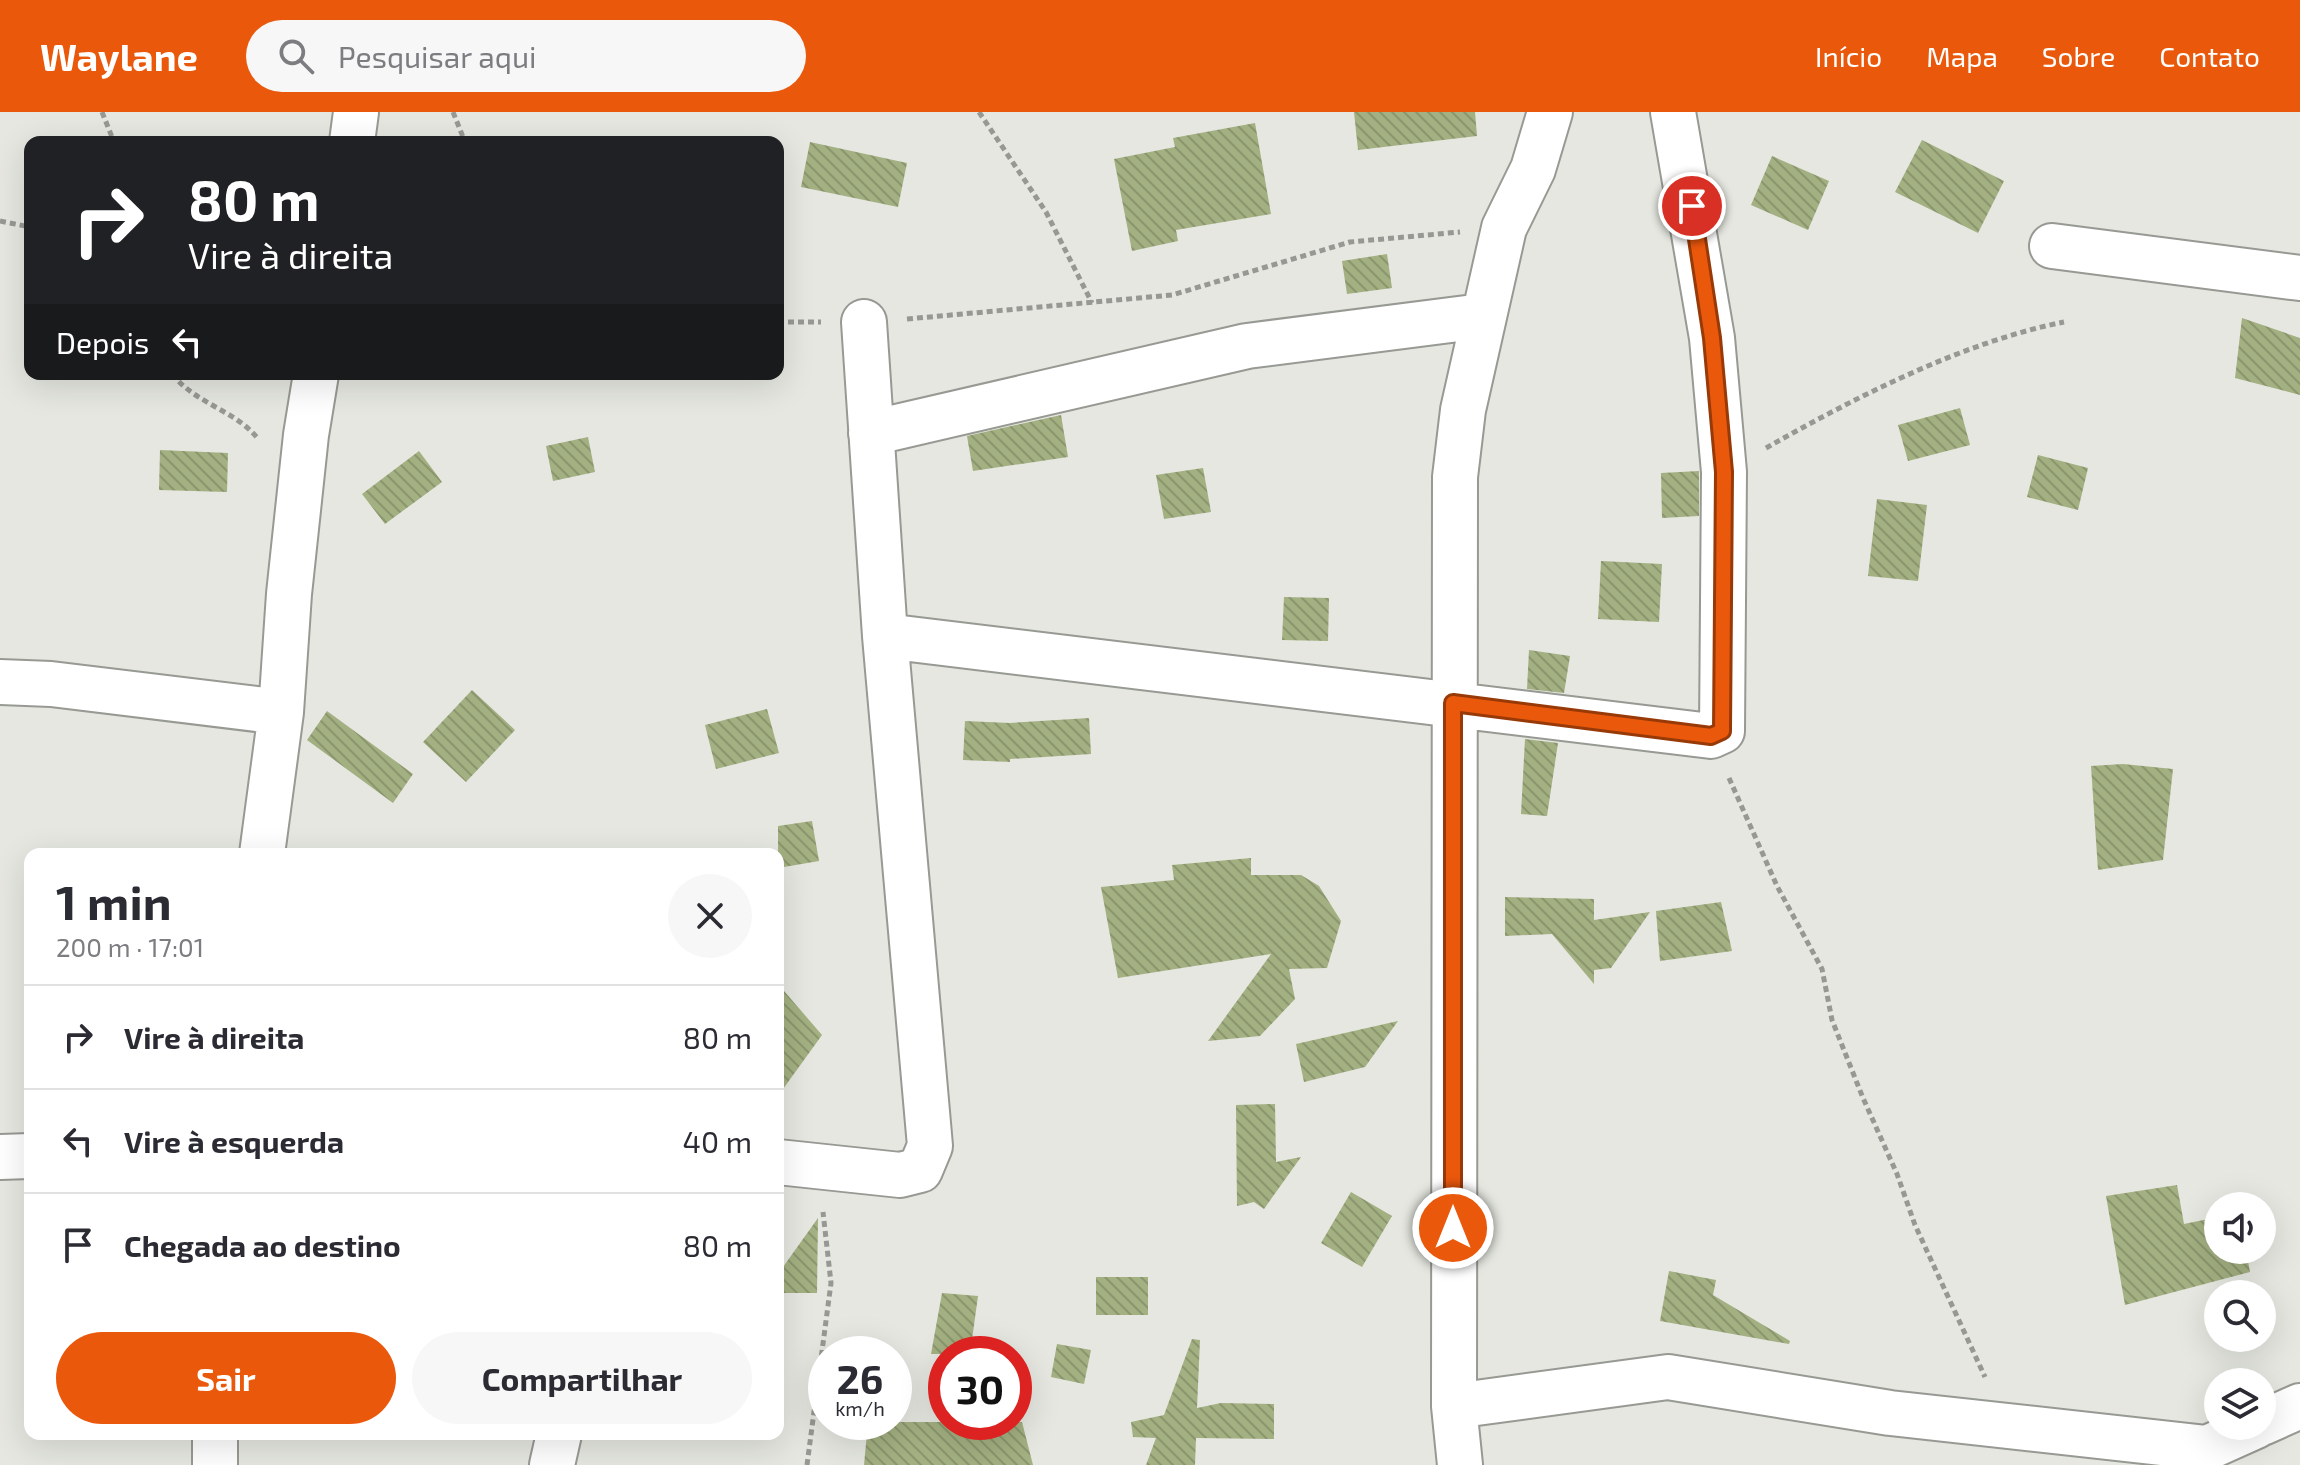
<!DOCTYPE html>
<html lang="pt">
<head>
<meta charset="utf-8">
<style>
	:root { --surface:#fff; --page:#f7f7f7; --text:#2b2b33; --muted:#7c7c81; --line:#e1e1e2; --accent:#ea580c }
	body { margin:0; font-family:"Exo 2",sans-serif; background:var(--page); color:var(--text); height:100vh; display:flex; flex-direction:column; font-size:30px; white-space:nowrap }
	* { box-sizing:border-box; margin:0 }
	p { font-size:26px; color:var(--muted) }
	.icon { flex:none; width:44px; height:44px; fill:none; stroke:currentColor; stroke-width:2; stroke-linecap:round; stroke-linejoin:round }
	.map { position:relative; flex:1; overflow:hidden }
	.drawer { position:absolute; left:24px; top:736px; width:760px; height:592px; display:flex; flex-direction:column; background:var(--surface); border-radius:16px; box-shadow:0 8px 32px #0002 }
	.drawer>* { flex:none }
	.banner { position:absolute; left:24px; top:24px; width:760px; height:244px; border-radius:16px; box-shadow:0 8px 32px #0002; background:#202124; color:#fff; overflow:hidden }
	.controls { position:absolute; left:2204px; top:1080px; display:grid; gap:16px }
	.controls a { display:grid; place-items:center; width:72px; height:72px; border-radius:50%; background:var(--surface); box-shadow:0 8px 32px #0002; font-size:40px }
	.speed { position:absolute; left:808px; top:1224px; display:flex; gap:16px; font-size:40px; font-weight:700; text-align:center }
	.speed>* { display:grid; place-content:center; width:104px; height:104px; border-radius:50%; background:var(--surface); box-shadow:0 8px 32px #0002; line-height:1 }
	.speed small { font-size:20px; font-weight:400 }
	.speed .limit { border:12px solid #d22; background:#fff; color:#111 }
	.pin { position:absolute; display:grid; place-items:center; width:68px; height:68px; color:#fff; margin:-34px; border:4px solid #fff; border-radius:50%; box-shadow:0 2px 8px #0007 }
	.me { position:absolute; width:88px; margin:-44px; rotate:0deg; stroke-linejoin:round; filter:drop-shadow(0 0 6px #0008) }
	.turn { display:flex; align-items:center; gap:28px; height:168px; padding:0 32px; font-size:36px }
	.turn .icon { width:104px; height:104px; stroke-width:2.5 }
	.turn b { display:block; font-size:56px; line-height:68px }
	.then { display:flex; align-items:center; height:76px; padding:0 32px; background:#0003; gap:16px; font-size:30px }
	.round { display:grid; place-items:center; flex:none; width:84px; height:84px; border-radius:42px; background:var(--page) }
	.summary { display:flex; align-items:center; justify-content:space-between; height:136px; padding:0 32px }
	h1 { font-size:48px; font-weight:700; line-height:60px }
	.button { display:flex; gap:16px; margin-top:auto; padding:16px 32px }
	.button a { flex:1; height:92px; border-radius:48px; background:var(--accent); color:#fff; font-size:32px; font-weight:700; line-height:92px; text-align:center }
	.button a+a { background:var(--page); color:var(--text) }
	ul { padding:0; list-style:none }
	li { display:flex; align-items:center; gap:24px; height:104px; padding:0 32px; border-top:2px solid var(--line) }
	li div { flex:1 }
	li b { display:block; font-size:30px }
	li em { font-style:normal }
	header { display:flex; align-items:center; gap:48px; box-sizing:border-box; height:112px; padding:0 40px; background:var(--accent); color:#fff }
	header strong { font-size:38px }
	nav { display:flex; gap:44px; margin-inline-start:auto; font-size:28px }
	.search { width:560px; height:72px; background:var(--page); display:flex; align-items:center; gap:20px; box-sizing:border-box; padding:0 28px; border-radius:44px; color:var(--muted); font-size:30px }
	.map>svg:first-child { display:block }
</style>
</head>
<body>
<header>
<strong>Waylane</strong>
<div class="search"><svg class="icon" aria-label="search" viewBox="0 0 24 24"><circle cx="10" cy="10" r="6"/><path d="M15 15l6 6"/></svg>Pesquisar aqui</div>
<nav><a>Início</a><a>Mapa</a><a>Sobre</a><a>Contato</a></nav>
</header>
<div class="map">
<svg width="2300" height="1353" viewBox="0 0 2300 1353">
	<defs>
		<pattern id="building-back-hatch" width="6" height="6" patternUnits="userSpaceOnUse" patternTransform="scale(2)"><rect width="6" height="6" fill="#a3b081"/><path d="M-1 5l2 2M0 0l6 6M5-1l2 2" fill="none" stroke="#8b966e"/></pattern>
	</defs>
	<rect width="100%" height="100%" fill="#e5e7e0"/>
	<!-- building -->
	<path fill="url(#building-back-hatch)" d="M1354 0H1475L1477 24 1358 38Z
		M1255 11 1271 102 1176 118 1178 129 1132 139 1114 47 1175 35 1173 26Z
		M1922 28 2004 69 1978 121 1895 80Z
		M810 30 907 51 898 95 801 75Z
		M1772 44 1829 69 1808 118 1751 93Z
		M1387 142 1392 176 1347 182 1342 149Z
		M2242 206 2300 226V283L2235 266Z
		M1960 296 1970 333 1908 349 1898 313Z
		M1061 303 1068 345 973 359 967 324Z
		M588 325 595 360 553 369 546 334Z
		M160 338 228 341 227 380 159 378Z
		M419 339 442 370 385 412 362 382Z
		M2038 343 2088 356 2078 398 2027 385Z
		M1203 356 1211 400 1164 407 1156 363Z
		M1699 359V404L1662 406 1661 361Z
		M1877 387 1927 393 1918 469 1868 464Z
		M1601 449 1662 452 1659 510 1598 507Z
		M1284 485 1329 486 1328 529 1282 528Z
		M1529 538 1570 544 1564 581 1527 577Z
		M472 578 515 618 466 670 423 630Z
		M767 597 779 641 716 657 705 613Z
		M327 599 413 662 393 691 307 628Z
		M1089 606 1091 642 1010 647V650L963 648 965 609 1010 611Z
		M1525 627 1558 631 1547 704 1521 702Z
		M2123 652 2173 657 2163 748 2098 758 2091 654Z
		M812 709 819 749 778 756V714Z
		M1251 746V763H1301L1319 774 1341 809 1327 856 1289 857 1295 887 1260 924 1208 929 1271 842 1118 866 1101 775 1174 768 1172 753Z
		M1505 785 1594 787V808L1650 800 1611 856 1594 858V872L1552 822 1505 824Z
		M1721 790 1732 839 1660 849 1656 799Z
		M778 872 822 923 778 984Z
		M1398 909 1365 955 1304 970 1296 932Z
		M1275 992 1276 1050 1301 1045 1264 1097 1254 1090 1237 1094 1236 993Z
		M2177 1073 2184 1112 2218 1105V1138H2246L2250 1160 2125 1193 2106 1084Z
		M1351 1080 1392 1104 1362 1155 1321 1131Z
		M818 1106 817 1181H778V1162Z
		M1669 1159 1716 1168 1713 1183 1790 1229 1789 1232 1660 1209Z
		M1096 1165H1148V1203H1096Z
		M942 1181 978 1184 970 1242H931Z
		M1192 1227 1200 1228 1197 1296 1221 1291 1274 1292V1327L1196 1326 1195 1353H1146L1156 1326 1133 1325 1131 1310 1164 1303Z
		M1057 1232 1091 1238 1084 1272 1051 1265Z
		M868 1310H1022L1033 1353H864Z"/>
	<g fill="none" stroke-linecap="round" stroke-linejoin="round">
		<!-- minor casing -->
		<g stroke="#979993" stroke-width="48">
			<path id="minor" d="M352 30 356 0
				M2052 134 2300 166
				M871 321 1247 234 1482 204
				M885 524 1711 624 1722 619 1724 360 1712 226 1673 0
				M0 570 51 572 281 600
				M262 742 281 600 289 482 306 323 316 262
				M0 1045 30 1044
				M778 1050 900 1063 920 1058 930 1034 885 524 864 210
				M1454 1294 1668 1265 1890 1301 2207 1336 2256 1314
				M2262 1311 2300 1294
				M215 1322V1353
				M552 1353 559 1322
				M1460 1353 1454 1294 1455 365 1463 298 1504 116 1533 57 1550 0"/>
		</g>
		<!-- path -->
		<path stroke="#979893" stroke-width="5" stroke-dasharray="6 4" stroke-linecap="butt" d="M102 0 114 30
			M453 0 465 30
			M979 0 1046 100 1092 191
			M0 109 30 115
			M907 207 1172 183 1350 130 1460 120
			M778 210H821
			M172 262C197 293 236 298 259 328
			M1766 336C1856 285 1963 230 2064 210
			M1729 666 1777 774 1822 857 1832 908 1863 986 1897 1062 1915 1113 1985 1265
			M807 1353 831 1171 823 1100"/>
		<!-- minor -->
		<use href="#minor" stroke="#fff" stroke-width="44"/>
	</g>
	<g fill="none" stroke-linecap="round" stroke-linejoin="round">
		<!-- route casing -->
		<g stroke="#983908" stroke-width="20">
			<path id="route" d="M1453 1116V591L1711 624 1722 619 1724 360 1712 226 1692 94"/>
		</g>
		<!-- route -->
		<use href="#route" stroke="#ea580c" stroke-width="14"/>
	</g>
</svg>
<div class="controls">
<a><svg class="icon" aria-label="sound" viewBox="0 0 24 24"><path d="M4 9h4l5-4v14l-5-4H4zM17 9q2 3 0 6"/></svg></a>
<a><svg class="icon" aria-label="search" viewBox="0 0 24 24"><circle cx="10" cy="10" r="6"/><path d="M15 15l6 6"/></svg></a>
<a><svg class="icon" aria-label="layers" viewBox="0 0 24 24"><path d="M12 4l9 5-9 5-9-5zM3 14l9 5 9-5"/></svg></a>
</div>
<div class="speed"><div>26<small>km/h</small></div><div class="limit">30</div></div>
<div class="pin" style="left:1692px;top:94px;background:#d93025"><svg class="icon" aria-label="arrive" viewBox="0 0 24 24"><path d="M6 21V4h12l-3 4 3 4H6"/></svg></div>
<svg class="me" style="left:1453px;top:1116px" viewBox="-20 -20 40 40"><circle r="17" fill="#ea580c" stroke="#fff" stroke-width="3"/><path d="M0-11L8 9 0 5-8 9z" fill="#fff"/></svg>
<div class="banner">
<div class="turn"><svg class="icon" aria-label="right" viewBox="0 0 24 24"><path d="M7 20v-9h11M14 6l5 5-5 5"/></svg><div><b>80 m</b>Vire à direita</div></div>
<div class="then">Depois<svg class="icon" aria-label="left" viewBox="0 0 24 24"><path d="M17 20v-9H6M10 6l-5 5 5 5"/></svg></div>
</div>
<section class="drawer">
<div class="summary"><div><h1>1 min</h1><p>200 m · 17:01</p></div><a class="round"><svg class="icon" aria-label="close" viewBox="0 0 24 24"><path d="M6 6l12 12M18 6L6 18"/></svg></a></div>
<ul>
<li><svg class="icon" aria-label="right" viewBox="0 0 24 24"><path d="M7 20v-9h11M14 6l5 5-5 5"/></svg><div><b>Vire à direita</b></div><em>80 m</em></li>
<li><svg class="icon" aria-label="left" viewBox="0 0 24 24"><path d="M17 20v-9H6M10 6l-5 5 5 5"/></svg><div><b>Vire à esquerda</b></div><em>40 m</em></li>
<li><svg class="icon" aria-label="arrive" viewBox="0 0 24 24"><path d="M6 21V4h12l-3 4 3 4H6"/></svg><div><b>Chegada ao destino</b></div><em>80 m</em></li>
</ul>
<div class="button"><a>Sair</a><a>Compartilhar</a></div>
</section>
</div>
</body>
</html>
